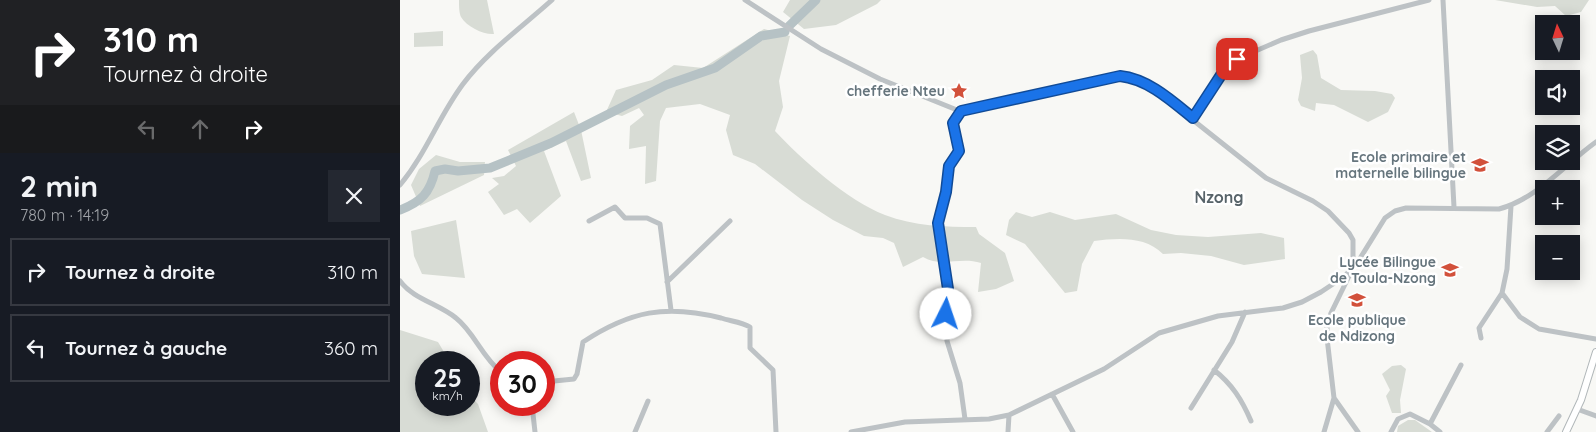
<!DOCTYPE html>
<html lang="fr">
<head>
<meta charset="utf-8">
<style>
	:root { --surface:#171b24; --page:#242831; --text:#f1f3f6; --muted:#9ea1a6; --line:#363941 }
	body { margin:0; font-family:Quicksand,sans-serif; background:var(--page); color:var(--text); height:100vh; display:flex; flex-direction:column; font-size:19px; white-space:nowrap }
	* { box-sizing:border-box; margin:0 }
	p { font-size:16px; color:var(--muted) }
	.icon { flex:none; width:28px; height:28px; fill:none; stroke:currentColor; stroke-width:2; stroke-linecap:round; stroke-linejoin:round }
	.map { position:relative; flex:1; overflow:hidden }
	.panel { display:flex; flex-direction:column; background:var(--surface); width:400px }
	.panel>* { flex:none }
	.hud { background:#202124; color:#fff; overflow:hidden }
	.needle { width:32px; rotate:356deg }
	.buttons { position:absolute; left:1135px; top:15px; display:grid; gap:10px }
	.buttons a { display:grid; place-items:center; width:45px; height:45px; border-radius:0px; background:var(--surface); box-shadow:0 2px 12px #0003; font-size:25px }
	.speed { position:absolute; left:15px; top:351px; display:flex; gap:10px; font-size:25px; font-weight:700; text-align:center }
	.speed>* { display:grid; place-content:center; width:65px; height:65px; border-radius:50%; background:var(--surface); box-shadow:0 2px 12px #0003; line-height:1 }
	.speed small { font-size:12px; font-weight:400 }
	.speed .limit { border:8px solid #d22; background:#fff; color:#111 }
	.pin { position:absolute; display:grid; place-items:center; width:42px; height:42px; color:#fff; margin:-21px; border-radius:10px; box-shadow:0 2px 8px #0006 }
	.me { position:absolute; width:55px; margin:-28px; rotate:4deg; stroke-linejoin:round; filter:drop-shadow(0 0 4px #0008) }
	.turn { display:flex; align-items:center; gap:18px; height:105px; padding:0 20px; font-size:22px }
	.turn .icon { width:65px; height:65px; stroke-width:2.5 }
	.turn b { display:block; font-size:35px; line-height:42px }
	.lanes { display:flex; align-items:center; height:48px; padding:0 20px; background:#0003; justify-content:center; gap:25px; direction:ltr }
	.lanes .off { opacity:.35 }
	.round { display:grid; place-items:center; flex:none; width:52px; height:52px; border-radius:0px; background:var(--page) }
	.head { display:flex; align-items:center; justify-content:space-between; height:85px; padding:0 20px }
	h1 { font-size:30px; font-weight:800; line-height:38px }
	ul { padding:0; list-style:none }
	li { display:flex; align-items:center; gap:15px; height:68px; margin:0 10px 8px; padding:0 10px; border:2px solid var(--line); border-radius:0px }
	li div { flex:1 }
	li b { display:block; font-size:19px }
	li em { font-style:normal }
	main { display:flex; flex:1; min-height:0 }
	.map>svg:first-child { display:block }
</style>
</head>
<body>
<main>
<section class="panel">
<div class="hud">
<div class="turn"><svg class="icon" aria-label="right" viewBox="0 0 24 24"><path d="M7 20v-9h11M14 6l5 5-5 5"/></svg><div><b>310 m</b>Tournez à droite</div></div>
<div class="lanes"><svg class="icon off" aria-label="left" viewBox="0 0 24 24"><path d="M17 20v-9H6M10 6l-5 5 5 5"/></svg><svg class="icon off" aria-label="ahead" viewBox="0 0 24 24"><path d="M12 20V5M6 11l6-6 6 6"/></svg><svg class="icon" aria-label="right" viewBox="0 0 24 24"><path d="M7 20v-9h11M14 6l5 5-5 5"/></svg></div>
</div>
<div class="head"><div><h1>2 min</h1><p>780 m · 14:19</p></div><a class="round"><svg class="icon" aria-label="close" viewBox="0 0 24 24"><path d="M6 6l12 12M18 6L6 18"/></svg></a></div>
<ul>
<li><svg class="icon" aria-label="right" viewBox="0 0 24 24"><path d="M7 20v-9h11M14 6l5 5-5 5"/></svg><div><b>Tournez à droite</b></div><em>310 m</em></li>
<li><svg class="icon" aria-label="left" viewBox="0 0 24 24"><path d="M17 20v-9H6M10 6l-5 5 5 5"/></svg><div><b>Tournez à gauche</b></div><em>360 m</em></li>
</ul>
</section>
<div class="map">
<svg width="1196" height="432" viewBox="0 0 1196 432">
	<rect width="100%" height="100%" fill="#f8f8f5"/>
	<!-- green -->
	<path fill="#d8dcd5" d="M59 0H87L94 34C84 35 67 27 61 17 59 13 59 5 59 0Z
		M390 0H481L477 4 436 25 404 29 383 12Z
		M1095 0H1189L1181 12 1166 16 1155 6 1137 7Z
		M364 29 390 36 379 81 383 107 375 131C402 160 447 200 485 215 514 226 545 227 576 227L579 234 605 253 614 281 596 289 578 292 581 263C560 256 542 268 523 257L503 267 494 243 483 238 464 236 433 220 402 200 355 164 333 155 326 130 330 115 300 104 266 108 260 121 256 181 245 184 246 146 229 149 230 126 244 115 239 108 222 116 206 112 216 90 252 80 274 65 303 68Z
		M43 31V46L14 47V33Z
		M913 50 917 55 921 78 941 90 975 91 992 94 995 98 988 112 968 122 934 105 916 103 915 111 901 106 898 100 902 78 900 55Z
		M174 112 181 130 191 178 181 181 166 141 144 151 161 196 130 223 117 209 104 215 88 192 99 184 92 178 104 176 116 166 108 150Z
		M36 155 60 162H85L84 175 20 206 11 185 19 169Z
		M616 212 632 217 650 212 675 220 716 214 751 230 776 235 808 237 861 233 884 238 885 259 844 265 811 256 781 253 763 254C745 236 718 238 694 241L682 264 677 291 665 293 625 244 606 235 609 220Z
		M56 220 65 278 22 274 14 256 11 231Z
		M0 330 38 342 50 362H26V405H69V395L78 404 88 432H0Z
		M1001 365 1006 369 1000 400 1001 413H992L986 396 990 390 982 374 992 366Z
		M1008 420H1015L1032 432H997L998 426Z"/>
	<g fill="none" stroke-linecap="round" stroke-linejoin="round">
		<!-- river -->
		<path stroke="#b6c2c5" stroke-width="9" d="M389 26 416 0
			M0 210C21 202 30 193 35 171L45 169 58 171 90 168 151 143 266 85 315 68 361 36 385 32"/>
		<!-- major casing -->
		<g stroke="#b1b7b9" stroke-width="8">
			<path id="major" d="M1166 432 1181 400 1196 352"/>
		</g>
		<!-- minor -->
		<path stroke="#bdc2c5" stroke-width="5" d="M345 0 421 49 480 79 557 110 580 109 642 92 710 77H730L750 86 866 178 913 201 928 211 949 233 953 240V268L931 313 927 328V338L934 398 958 432
			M1043 0 1054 207
			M561 111 553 123 559 151 549 166 547 192 538 223 548 289 547 341 560 383 565 419
			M793 118 823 72 837 59 881 40 909 31 1029 0
			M0 185C26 154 39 116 63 84 87 52 122 27 152 0
			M1111 206 1107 269 1102 293 1120 317 1139 329 1196 339
			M189 221 215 207 225 218H247L260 224 271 310
			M0 281C13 299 39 304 56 318 74 332 82 357 101 372
			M267 282 330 221
			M1081 338 1079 328 1102 293
			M814 370C832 384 842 400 851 421
			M144 382 174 379 177 374 183 342C230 311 266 304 321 318 330 321 342 322 350 327V348L373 370 376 432
			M652 394 673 432
			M132 405 135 432
			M791 408 832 342 845 312
			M1177 409 1196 416
			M1030 424 1061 365
			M235 432 248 401
			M451 432 505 422 589 419 609 415 704 369 759 333 818 316 883 308 902 302 921 292 945 276 959 260 985 218 995 211 1006 208 1099 209C1137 199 1165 164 1196 142
			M608 432 609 415
			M924 432 934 398
			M991 432 998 419 1010 414 1030 424 1040 432
			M1147 432 1159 416"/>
		<!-- major -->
		<use href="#major" stroke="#fff" stroke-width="6"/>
	</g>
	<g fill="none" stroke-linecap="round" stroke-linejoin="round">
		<!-- route casing -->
		<g stroke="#114b97" stroke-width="12">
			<path id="route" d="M546 314 548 289 538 223 546 192 549 166 559 151 553 123 561 111 720 76C748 79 771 100 793 118L823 72 837 59"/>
		</g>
		<!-- route -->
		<use href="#route" stroke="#1a73e8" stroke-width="9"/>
	</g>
	<!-- icons -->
	<defs>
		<g id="sight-bare" transform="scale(1.35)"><path d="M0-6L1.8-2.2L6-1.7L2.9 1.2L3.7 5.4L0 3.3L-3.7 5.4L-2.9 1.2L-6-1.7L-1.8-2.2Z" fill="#d2513b" stroke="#fff" stroke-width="2.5" paint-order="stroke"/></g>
		<g id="school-bare" transform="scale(1.35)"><path d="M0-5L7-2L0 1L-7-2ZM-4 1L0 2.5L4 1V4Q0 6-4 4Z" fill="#d2513b" stroke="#fff" stroke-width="2.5" paint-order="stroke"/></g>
	</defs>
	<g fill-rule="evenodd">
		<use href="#sight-bare" x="559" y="91"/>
		<use href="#school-bare" x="1080" y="165"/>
		<use href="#school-bare" x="1050" y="270"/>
		<use href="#school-bare" x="957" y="300"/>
	</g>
	<g text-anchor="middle" stroke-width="5" stroke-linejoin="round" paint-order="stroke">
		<!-- poi labels -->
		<g font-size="14" font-weight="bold" fill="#66757d" stroke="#fff" text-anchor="end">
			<text x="545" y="96">chefferie Nteu</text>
			<text x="1066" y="162">Ecole primaire et<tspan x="1066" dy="16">maternelle bilingue</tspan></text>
			<text x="1036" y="267">Lycée Bilingue<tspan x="1036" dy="16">de Toula-Nzong</tspan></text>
			<text x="957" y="325" text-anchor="middle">Ecole publique<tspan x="957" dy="16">de Ndizong</tspan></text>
		</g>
		<!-- quarter labels -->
		<g font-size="16" font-weight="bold" fill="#576369" stroke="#fff">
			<text x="819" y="203">Nzong</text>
		</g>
	</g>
</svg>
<div class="buttons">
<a><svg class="needle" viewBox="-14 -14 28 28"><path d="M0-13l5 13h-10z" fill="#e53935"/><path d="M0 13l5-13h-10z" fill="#9ea1a6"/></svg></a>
<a><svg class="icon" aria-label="sound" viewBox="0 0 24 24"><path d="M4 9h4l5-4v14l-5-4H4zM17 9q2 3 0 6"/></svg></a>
<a><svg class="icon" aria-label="layers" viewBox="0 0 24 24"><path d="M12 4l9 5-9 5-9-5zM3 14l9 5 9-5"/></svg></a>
<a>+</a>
<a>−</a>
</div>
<div class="speed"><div>25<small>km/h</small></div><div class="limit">30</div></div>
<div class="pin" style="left:837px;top:59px;background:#d93025"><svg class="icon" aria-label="arrive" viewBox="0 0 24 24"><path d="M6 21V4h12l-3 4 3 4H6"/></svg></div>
<svg class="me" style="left:546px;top:314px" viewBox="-20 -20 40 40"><circle r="19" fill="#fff"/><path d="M0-13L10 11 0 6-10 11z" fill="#1a73e8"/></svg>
</div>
</main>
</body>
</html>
